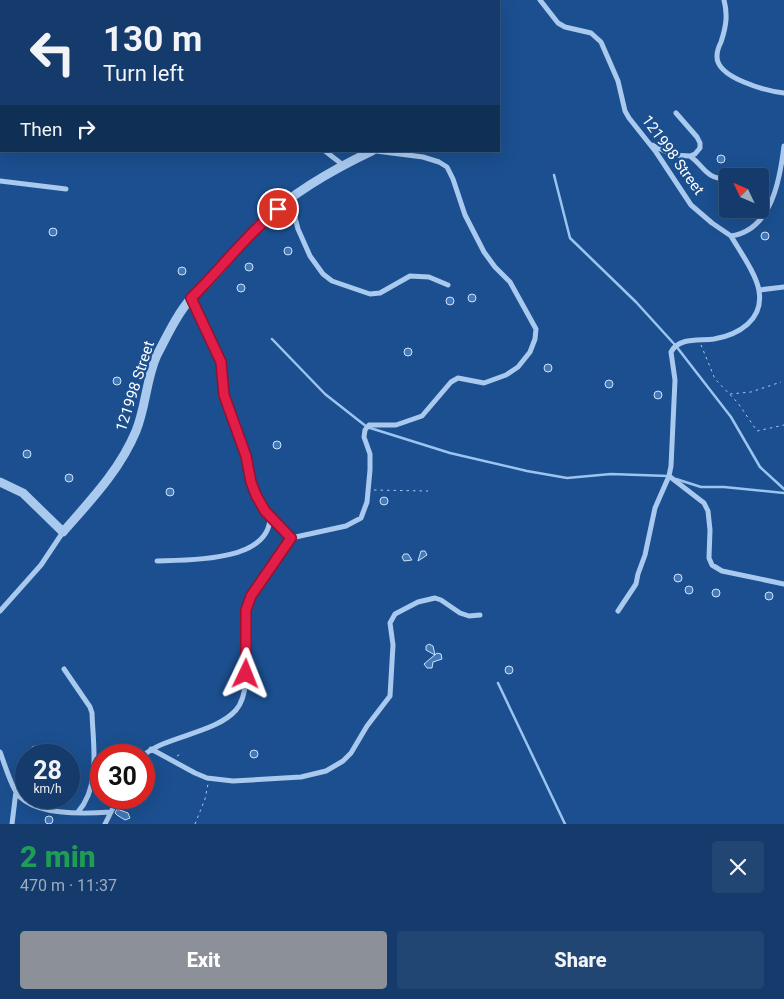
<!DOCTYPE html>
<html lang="en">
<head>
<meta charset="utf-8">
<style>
	:root { --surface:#143b6b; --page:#214673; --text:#f1f3f6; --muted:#9dadc1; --line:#33557e; --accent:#8c9099 }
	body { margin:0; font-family:Roboto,sans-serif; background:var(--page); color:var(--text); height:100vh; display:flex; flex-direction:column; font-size:19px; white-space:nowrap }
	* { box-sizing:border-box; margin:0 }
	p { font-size:16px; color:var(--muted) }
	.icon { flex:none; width:28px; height:28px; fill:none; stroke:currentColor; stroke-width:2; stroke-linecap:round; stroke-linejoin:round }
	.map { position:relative; height:824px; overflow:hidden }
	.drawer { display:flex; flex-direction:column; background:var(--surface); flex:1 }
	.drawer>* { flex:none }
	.guide { position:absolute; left:0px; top:0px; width:500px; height:152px; box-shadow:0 5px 20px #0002,0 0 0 1px var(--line); background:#143b6b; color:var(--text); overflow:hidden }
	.needle { width:32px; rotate:314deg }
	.tools { position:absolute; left:719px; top:168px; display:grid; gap:10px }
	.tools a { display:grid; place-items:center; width:50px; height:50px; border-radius:5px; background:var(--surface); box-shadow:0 5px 20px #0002,0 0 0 1px var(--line); font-size:25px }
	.speed { position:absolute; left:15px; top:744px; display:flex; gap:10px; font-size:25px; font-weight:700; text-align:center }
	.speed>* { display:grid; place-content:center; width:65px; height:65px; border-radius:50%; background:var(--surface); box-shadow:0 5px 20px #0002,0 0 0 1px var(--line); line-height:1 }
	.speed small { font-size:12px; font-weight:400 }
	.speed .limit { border:8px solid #d22; background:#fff; color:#111 }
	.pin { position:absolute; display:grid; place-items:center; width:42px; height:42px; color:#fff; margin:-21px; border:2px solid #fff; border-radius:50%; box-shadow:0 1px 5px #0007 }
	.me { position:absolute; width:55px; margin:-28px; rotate:2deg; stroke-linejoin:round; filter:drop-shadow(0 0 4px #0008) }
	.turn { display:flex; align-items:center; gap:18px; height:105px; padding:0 20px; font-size:22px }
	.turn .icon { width:65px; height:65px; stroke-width:2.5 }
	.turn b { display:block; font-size:35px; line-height:42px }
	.then { display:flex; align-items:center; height:48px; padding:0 20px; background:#0003; gap:10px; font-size:19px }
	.round { display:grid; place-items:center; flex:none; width:52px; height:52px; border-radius:5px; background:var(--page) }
	.summary { display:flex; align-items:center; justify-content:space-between; height:85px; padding:0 20px }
	h1 { font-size:30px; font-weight:800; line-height:38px; color:#1e9e55 }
	.primary-button { display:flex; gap:10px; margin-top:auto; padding:10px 20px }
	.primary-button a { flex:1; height:58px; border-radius:5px; background:var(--accent); color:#fff; font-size:20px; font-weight:800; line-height:58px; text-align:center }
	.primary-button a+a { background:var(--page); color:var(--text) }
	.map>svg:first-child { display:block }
</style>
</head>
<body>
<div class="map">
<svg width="784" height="824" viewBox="0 0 784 824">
	<rect width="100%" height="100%" fill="#1b4f8f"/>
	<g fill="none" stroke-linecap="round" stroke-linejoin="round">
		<!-- stream -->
		<path stroke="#9cc4f0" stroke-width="2.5" d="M554 175 570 238 636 302 676 346 731 417 760 467 784 489
			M272 339 325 394 367 427 450 453 527 471 567 478 611 474 668 476
			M676 479 701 487H724L784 493
			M498 683 565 824"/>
		<!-- river -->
		<path stroke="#3c6290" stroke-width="14" d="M56 1 57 0
			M0 21 1 22"/>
	</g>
	<!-- building -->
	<path fill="#4478b7" stroke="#cfe3fa" d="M717 159a4 4 0 1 1 8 0a4 4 0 1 1-8 0Z
		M49 232a4 4 0 1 1 8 0a4 4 0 1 1-8 0Z
		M761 236a4 4 0 1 1 8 0a4 4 0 1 1-8 0Z
		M284 251a4 4 0 1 1 8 0a4 4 0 1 1-8 0Z
		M245 267a4 4 0 1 1 8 0a4 4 0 1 1-8 0Z
		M178 271a4 4 0 1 1 8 0a4 4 0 1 1-8 0Z
		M237 288a4 4 0 1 1 8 0a4 4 0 1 1-8 0Z
		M468 298a4 4 0 1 1 8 0a4 4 0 1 1-8 0Z
		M446 301a4 4 0 1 1 8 0a4 4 0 1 1-8 0Z
		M404 352a4 4 0 1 1 8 0a4 4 0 1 1-8 0Z
		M544 368a4 4 0 1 1 8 0a4 4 0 1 1-8 0Z
		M113 381a4 4 0 1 1 8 0a4 4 0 1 1-8 0Z
		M605 384a4 4 0 1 1 8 0a4 4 0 1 1-8 0Z
		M654 395a4 4 0 1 1 8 0a4 4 0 1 1-8 0Z
		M273 445a4 4 0 1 1 8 0a4 4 0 1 1-8 0Z
		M23 454a4 4 0 1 1 8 0a4 4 0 1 1-8 0Z
		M65 478a4 4 0 1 1 8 0a4 4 0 1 1-8 0Z
		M166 492a4 4 0 1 1 8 0a4 4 0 1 1-8 0Z
		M380 501a4 4 0 1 1 8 0a4 4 0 1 1-8 0Z
		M421 551H425L427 555 418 561Z
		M404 554H408L412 560 404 561 402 557Z
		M674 578a4 4 0 1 1 8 0a4 4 0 1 1-8 0Z
		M685 590a4 4 0 1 1 8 0a4 4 0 1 1-8 0Z
		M712 593a4 4 0 1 1 8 0a4 4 0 1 1-8 0Z
		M765 596a4 4 0 1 1 8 0a4 4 0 1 1-8 0Z
		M429 644 433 646 435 655 426 650V646Z
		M437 653 441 654 442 659 433 662 432 668H427L424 664Z
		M505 670a4 4 0 1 1 8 0a4 4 0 1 1-8 0Z
		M31 750a4 4 0 1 1 8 0a4 4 0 1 1-8 0Z
		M250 754a4 4 0 1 1 8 0a4 4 0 1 1-8 0Z
		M117 809 128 813 130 818 125 820 117 815 115 813Z
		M45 820a4 4 0 1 1 8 0a4 4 0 1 1-8 0Z"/>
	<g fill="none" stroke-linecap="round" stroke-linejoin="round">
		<!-- path -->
		<path stroke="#a9c9ee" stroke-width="1" stroke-dasharray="2.5 4" stroke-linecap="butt" d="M345 1V0
			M701 345 715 379 738 403 757 431 784 425
			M730 394 751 392 781 382
			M374 490 428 491
			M177 756 183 753
			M195 824 205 799 208 784"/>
		<!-- minor -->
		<path stroke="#a9c9ee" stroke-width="5" d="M479 0V1
			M540 0 558 23 565 27 591 33 601 42 618 81 625 111 629 118 656 152 691 205 712 223 731 236C772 230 780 179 784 146
			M724 0C728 15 726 27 721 42 719 46 717 51 717 56 716 78 767 91 784 93
			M163 1 164 0
			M676 113 697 137 700 143V148L695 154 690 156
			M652 145 673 155 690 156C705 167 705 179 728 179
			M325 151 343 165
			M760 178H761
			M0 181 66 189
			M290 199 298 229 310 256 323 274 332 281 370 294 380 293 410 276 429 277 448 285
			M759 290 784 287
			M191 298 209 333 221 362 224 395 247 456 251 482 256 495 265 511 291 538
			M669 476 704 503 708 511 710 530 709 558 712 565 722 571 784 584
			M157 561C189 560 270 562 270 517
			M0 611 41 565 63 532
			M618 611 636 584 638 574 645 555 655 508 669 476 671 466 675 380 671 352C679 337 699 341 714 339 738 335 764 320 759 291 757 275 739 250 731 236
			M64 669 90 707 92 713C93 745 101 786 78 812
			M151 749 195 773 207 778 233 781 301 777 326 771 343 761 351 753 367 726 390 696 393 645 390 623 395 614 418 602 435 598 441 600 460 613 469 616 480 615
			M0 752C5 765 9 780 16 792 32 816 85 814 111 812L118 798
			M144 755C166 736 216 733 236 710 255 688 240 634 246 608 251 590 266 575 276 560 281 552 285 544 291 538L346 526 361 518 367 502 370 470V454L364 437 365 430 369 425H396L422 416 451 382 458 378 484 383 506 375 518 367 530 352 535 339 536 329 510 282 495 267 484 252 465 215 453 179 447 167 439 162 423 157 376 151
			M12 824 16 791
			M105 824 111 812"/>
		<!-- tertiary -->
		<path stroke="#a9c9ee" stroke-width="9" d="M487 1V0
			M0 482 23 493 63 532C90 501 120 470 136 431 146 407 146 379 157 355 167 336 177 314 192 297 199 290 207 284 214 276 231 258 246 237 264 220 295 191 334 169 372 151"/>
	</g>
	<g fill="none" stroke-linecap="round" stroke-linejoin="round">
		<!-- route casing -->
		<g stroke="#92132f" stroke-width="12">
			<path id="route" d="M246 674V610L251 596 291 538 265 511 256 495 251 482 246 456 224 395 221 362 191 298C221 269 245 236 278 209"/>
		</g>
		<!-- route -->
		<use href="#route" stroke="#e11d48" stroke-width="9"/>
	</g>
	<g text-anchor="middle" stroke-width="4.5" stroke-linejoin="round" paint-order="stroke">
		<!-- street labels -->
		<g font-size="15" fill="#fff" stroke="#1b4f8f">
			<text transform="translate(673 155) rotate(54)" y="5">121998 Street</text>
			<text transform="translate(135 386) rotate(-72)" y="5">121998 Street</text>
		</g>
	</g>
</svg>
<div class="tools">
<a><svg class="needle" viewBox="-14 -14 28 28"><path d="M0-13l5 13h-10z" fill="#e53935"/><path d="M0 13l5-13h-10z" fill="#9dadc1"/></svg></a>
</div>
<div class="speed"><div>28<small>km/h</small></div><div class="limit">30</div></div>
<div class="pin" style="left:278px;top:209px;background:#d93025"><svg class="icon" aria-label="arrive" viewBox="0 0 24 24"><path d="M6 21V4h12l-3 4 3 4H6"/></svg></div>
<svg class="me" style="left:246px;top:674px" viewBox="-20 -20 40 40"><path d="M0-17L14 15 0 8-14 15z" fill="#e11d48" stroke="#fff" stroke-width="4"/></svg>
<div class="guide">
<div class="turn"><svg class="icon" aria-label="left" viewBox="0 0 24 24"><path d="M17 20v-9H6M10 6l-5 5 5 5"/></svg><div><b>130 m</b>Turn left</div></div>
<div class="then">Then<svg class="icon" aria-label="right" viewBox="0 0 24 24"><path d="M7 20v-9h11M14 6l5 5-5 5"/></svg></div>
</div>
</div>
<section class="drawer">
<div class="summary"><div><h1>2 min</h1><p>470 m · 11:37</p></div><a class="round"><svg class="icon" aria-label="close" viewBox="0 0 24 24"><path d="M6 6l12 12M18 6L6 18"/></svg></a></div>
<div class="primary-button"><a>Exit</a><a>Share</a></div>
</section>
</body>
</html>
